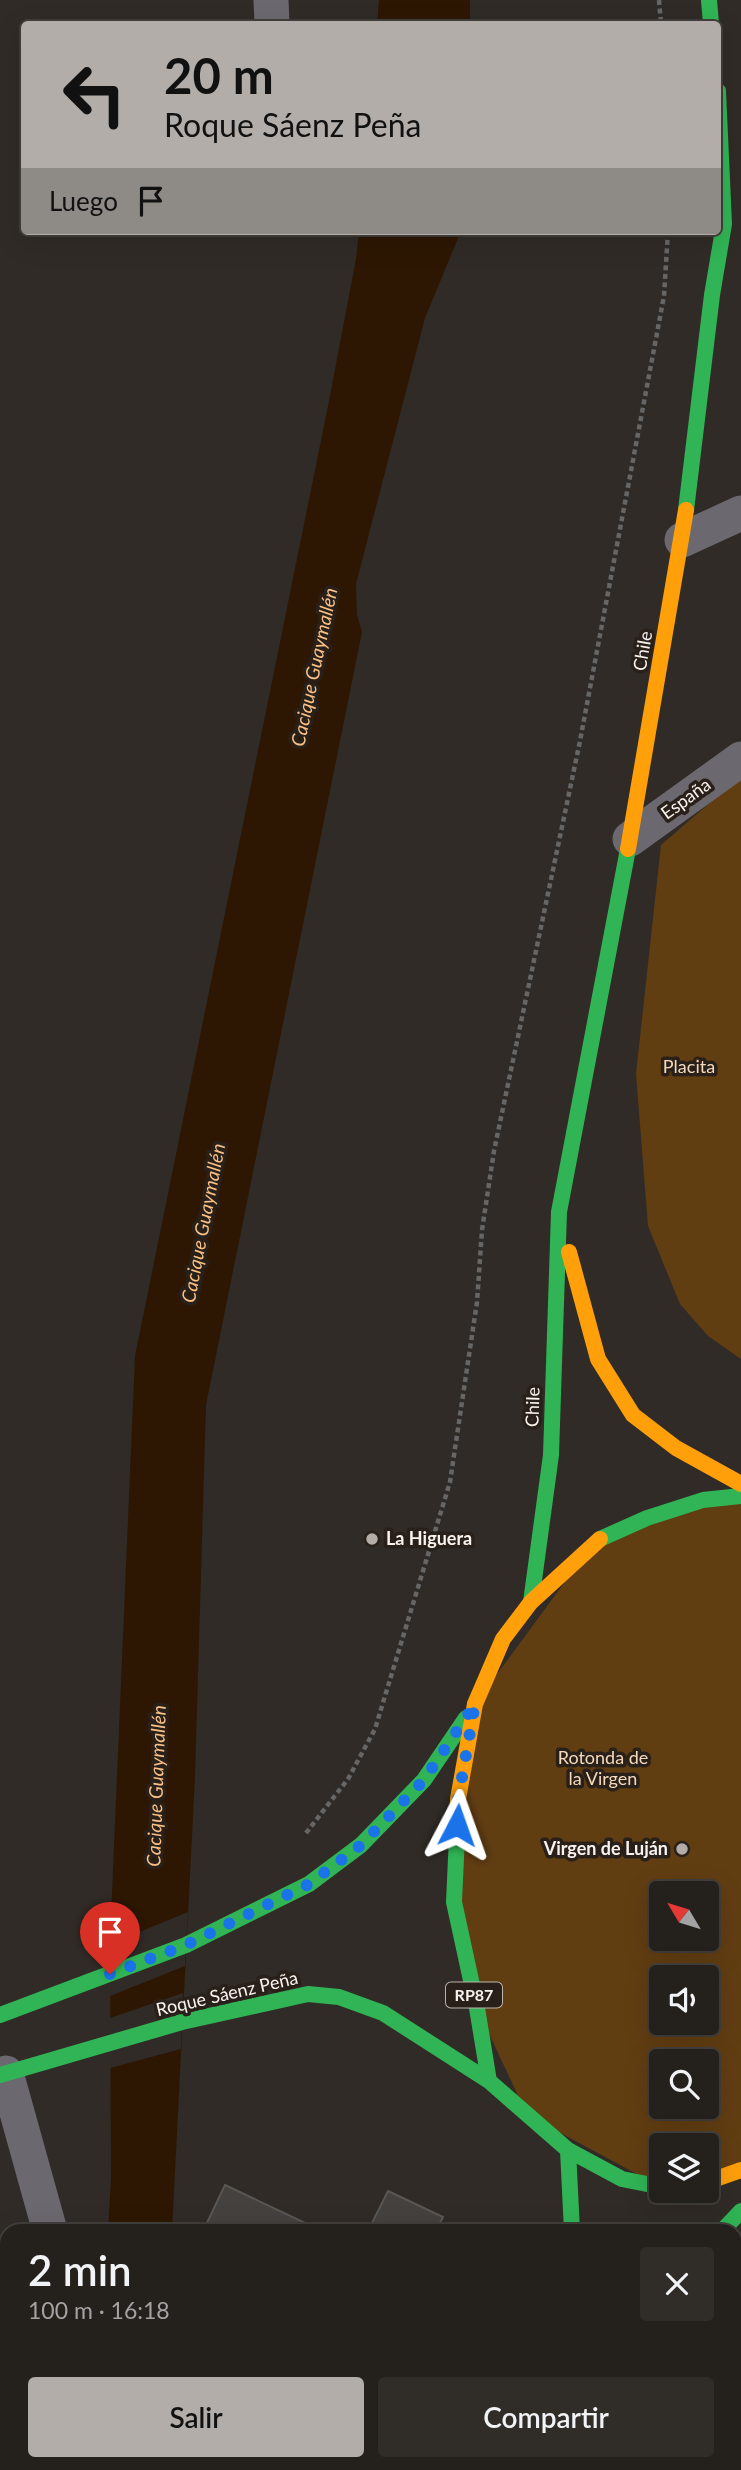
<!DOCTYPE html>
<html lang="es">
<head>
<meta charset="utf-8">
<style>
	:root { --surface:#24201c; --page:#302d29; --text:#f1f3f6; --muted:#a3a3a3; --line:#413e3b; --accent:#b2ada8 }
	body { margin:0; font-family:Lato,sans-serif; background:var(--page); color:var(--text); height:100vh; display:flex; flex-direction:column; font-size:26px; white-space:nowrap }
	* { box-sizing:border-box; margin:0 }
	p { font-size:23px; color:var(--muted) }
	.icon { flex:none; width:38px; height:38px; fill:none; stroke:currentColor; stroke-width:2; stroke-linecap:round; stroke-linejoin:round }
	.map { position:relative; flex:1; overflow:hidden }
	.details { position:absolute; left:0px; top:2224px; width:742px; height:247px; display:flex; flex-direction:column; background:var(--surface); border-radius:21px 21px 0 0; box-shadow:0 7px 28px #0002,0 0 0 2px var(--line) }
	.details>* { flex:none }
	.banner { position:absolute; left:21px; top:21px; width:700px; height:214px; border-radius:7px; box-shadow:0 7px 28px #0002,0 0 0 2px var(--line); background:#b2ada8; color:#111; overflow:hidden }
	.needle { width:46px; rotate:308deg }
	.fabs { position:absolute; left:649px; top:1881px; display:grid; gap:14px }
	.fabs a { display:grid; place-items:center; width:70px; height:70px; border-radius:7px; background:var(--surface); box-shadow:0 7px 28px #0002,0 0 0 2px var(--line); font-size:35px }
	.pin { position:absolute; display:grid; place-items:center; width:60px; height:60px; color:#fff; margin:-72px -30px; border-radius:50% 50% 50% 0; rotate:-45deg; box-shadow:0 0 7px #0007 }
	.pin .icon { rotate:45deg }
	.me { position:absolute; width:77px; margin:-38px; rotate:4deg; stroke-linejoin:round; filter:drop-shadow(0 0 5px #0008) }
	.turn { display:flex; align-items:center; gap:24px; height:147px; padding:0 28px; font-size:32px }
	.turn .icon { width:91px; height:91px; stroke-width:2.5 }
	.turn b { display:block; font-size:49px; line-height:60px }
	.then { display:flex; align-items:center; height:66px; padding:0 28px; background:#0003; gap:14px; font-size:26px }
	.round { display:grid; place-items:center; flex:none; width:74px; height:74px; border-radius:7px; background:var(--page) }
	.overview { display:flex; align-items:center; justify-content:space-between; height:119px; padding:0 28px }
	h1 { font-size:42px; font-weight:600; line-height:52px }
	.action { display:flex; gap:14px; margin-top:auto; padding:14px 28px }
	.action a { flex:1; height:80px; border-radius:7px; background:var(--accent); color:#111; font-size:28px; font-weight:600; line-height:80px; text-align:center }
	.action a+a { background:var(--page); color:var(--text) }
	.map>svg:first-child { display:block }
</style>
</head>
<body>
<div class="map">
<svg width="741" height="2470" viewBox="0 0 741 2470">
	<rect width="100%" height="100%" fill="#302b26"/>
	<!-- green -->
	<path fill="#613d12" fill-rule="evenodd" d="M741 776V1359L708 1336 680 1304 648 1226 636 1074 661 845Z
		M741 1496V2170L707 2182V2146H662L661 2187 527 2115 477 2008 454 1902 475 1704 595 1541ZM662 1894H707V1939H662ZM662 1978H707V2023H662ZM662 2062H707V2107H662Z"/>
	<!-- water -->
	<path fill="#2d1703" d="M379 0H470V24H377Z
		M359 231H461L425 318 356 584 357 615 362 632 206 1405 195 1777 172 2231H108L111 2178 110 1939 135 1356 327 411 356 259Z
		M100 2464H164V2470H100Z"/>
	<!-- pier -->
	<path fill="#302b26" d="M188 1912 185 1966 110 1996V1944Z
		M183 1993 181 2049 110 2068V2018Z"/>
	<!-- building -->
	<path fill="#45413e" stroke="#5a5652" stroke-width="2" d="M225 2185 322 2231H209L204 2229Z
		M388 2191 443 2217 436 2231H368Z"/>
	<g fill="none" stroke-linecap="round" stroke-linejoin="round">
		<!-- path -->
		<path stroke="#676666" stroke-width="4.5" stroke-dasharray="5 3.5" stroke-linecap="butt" d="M659 0 661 24
			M306 1833 348 1779 375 1729 450 1482 477 1302 482 1230 494 1151 580 741 664 296 668 231"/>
		<!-- street -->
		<path stroke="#6b696f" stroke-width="35" d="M271 0 272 24
			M682 540 741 513
			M630 839 741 759
			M6 2073 50 2231
			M57 2470V2464"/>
		<!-- fast -->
		<path stroke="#30b455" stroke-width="16" d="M709 0 711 24
			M686 510 712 295 724 224 718 91
			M600 1539 647 1518 703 1500 741 1496
			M531 1602 551 1455 559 1212 628 849
			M457 1836 454 1902 477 2008 489 2081 568 2150 622 2179 662 2187
			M0 2015 186 1945 309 1884 361 1845 424 1780 466 1718
			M0 2075 182 2022 308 1994 339 1997 383 2013 489 2081
			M568 2150 572 2231
			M722 2231 741 2211
			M551 2470 552 2464
			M582 2470 584 2464"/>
		<!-- slow -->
		<path stroke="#ff9f0a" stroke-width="16" d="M628 849 686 510
			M569 1252 598 1359 633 1415 676 1448 741 1484
			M457 1836 458 1799 475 1704 503 1639 531 1602 600 1539
			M707 2182 741 2170"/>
	</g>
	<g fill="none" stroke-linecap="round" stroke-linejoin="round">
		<!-- route -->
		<path stroke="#1a73e8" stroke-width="12" stroke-dasharray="0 21.6" d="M110 1974 186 1945 309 1884 361 1845 424 1780 475 1704 458 1800 457 1825"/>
	</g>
	<!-- markers -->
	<g fill="#b2ada8" stroke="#292119" stroke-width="2.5">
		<circle cx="372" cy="1539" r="7"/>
		<circle cx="682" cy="1849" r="7"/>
	</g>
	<g text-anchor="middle" stroke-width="7" stroke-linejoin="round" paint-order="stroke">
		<!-- shield labels -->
		<rect fill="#292119" stroke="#bab4ae" stroke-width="2" x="446" y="1982.5" width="56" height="25" rx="5"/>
		<g font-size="16" font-weight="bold" fill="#f8f3ee">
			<text x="474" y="2001">RP87</text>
		</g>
		<!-- street labels -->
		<g font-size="18" fill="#f8f3ee" stroke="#292119">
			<text transform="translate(643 651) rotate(-80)" y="6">Chile</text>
			<text transform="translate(686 799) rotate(-36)" y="6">España</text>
			<text transform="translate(533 1407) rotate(-88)" y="6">Chile</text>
			<text transform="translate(227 1994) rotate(-13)" y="6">Roque Sáenz Peña</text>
		</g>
		<!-- park labels -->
		<g font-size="18" fill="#f6d8bc" stroke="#292119">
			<text x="689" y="1073">Placita</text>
			<text x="603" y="1764">Rotonda de<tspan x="603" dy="21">la Virgen</tspan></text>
		</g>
		<!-- poi labels -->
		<g font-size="18" font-weight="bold" fill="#f8f3ee" stroke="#292119" text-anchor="start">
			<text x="386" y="1545">La Higuera</text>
			<text x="668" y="1855" text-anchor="end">Virgen de Luján</text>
		</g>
		<!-- water labels -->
		<g font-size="19" font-style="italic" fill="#fac086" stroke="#292119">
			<text transform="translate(314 667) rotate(-78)" y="7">Cacique Guaymallén</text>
			<text transform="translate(203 1223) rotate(-79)" y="7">Cacique Guaymallén</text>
			<text transform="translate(156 1786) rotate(-88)" y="7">Cacique Guaymallén</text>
		</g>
	</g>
</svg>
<div class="fabs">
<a><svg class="needle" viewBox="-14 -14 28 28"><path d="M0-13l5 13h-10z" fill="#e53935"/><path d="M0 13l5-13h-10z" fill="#a3a3a3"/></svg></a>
<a><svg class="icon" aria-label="sound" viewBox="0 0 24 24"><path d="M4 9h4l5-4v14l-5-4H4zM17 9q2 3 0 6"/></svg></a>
<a><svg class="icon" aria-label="search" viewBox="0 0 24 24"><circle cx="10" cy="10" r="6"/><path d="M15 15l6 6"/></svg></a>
<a><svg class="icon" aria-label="layers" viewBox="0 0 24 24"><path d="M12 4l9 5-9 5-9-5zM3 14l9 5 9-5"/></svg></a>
</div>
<div class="pin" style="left:110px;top:1974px;background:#d93025"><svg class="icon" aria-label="arrive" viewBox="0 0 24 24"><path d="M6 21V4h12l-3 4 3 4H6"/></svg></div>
<svg class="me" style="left:457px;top:1825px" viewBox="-20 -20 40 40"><path d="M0-17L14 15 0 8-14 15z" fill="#1a73e8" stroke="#fff" stroke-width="4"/></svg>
<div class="banner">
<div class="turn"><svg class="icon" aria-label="left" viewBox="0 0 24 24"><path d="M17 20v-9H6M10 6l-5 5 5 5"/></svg><div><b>20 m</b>Roque Sáenz Peña</div></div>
<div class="then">Luego<svg class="icon" aria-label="arrive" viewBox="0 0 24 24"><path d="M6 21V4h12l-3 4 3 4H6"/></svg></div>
</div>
<section class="details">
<div class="overview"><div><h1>2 min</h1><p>100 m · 16:18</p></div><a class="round"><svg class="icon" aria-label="close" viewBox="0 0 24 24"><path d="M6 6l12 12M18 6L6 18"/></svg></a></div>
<div class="action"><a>Salir</a><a>Compartir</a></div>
</section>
</div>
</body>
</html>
